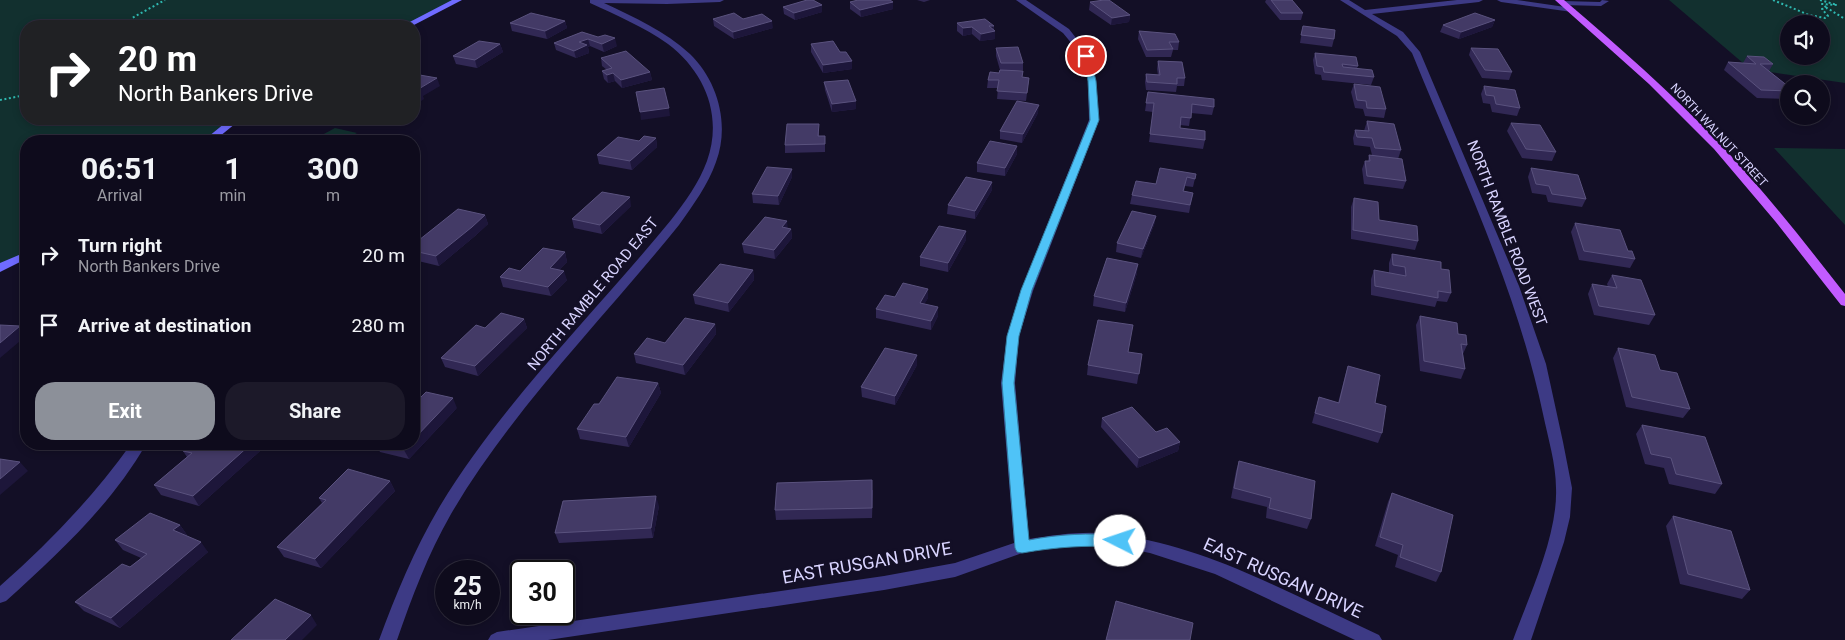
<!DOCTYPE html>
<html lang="en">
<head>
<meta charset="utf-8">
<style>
	:root { --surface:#0e0b1c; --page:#1c1929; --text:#f1f3f6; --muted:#9b9ba3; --line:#2e2b3b; --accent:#8c9099 }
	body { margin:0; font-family:Roboto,sans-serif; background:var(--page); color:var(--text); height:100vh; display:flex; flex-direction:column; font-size:19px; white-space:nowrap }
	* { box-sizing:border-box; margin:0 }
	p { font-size:16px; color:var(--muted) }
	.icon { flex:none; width:28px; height:28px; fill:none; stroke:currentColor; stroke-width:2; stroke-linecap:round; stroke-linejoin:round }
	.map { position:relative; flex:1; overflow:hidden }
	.side { position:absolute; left:20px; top:135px; width:400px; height:315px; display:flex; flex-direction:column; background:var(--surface); border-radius:20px; box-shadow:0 2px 8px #0003,0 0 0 1px var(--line) }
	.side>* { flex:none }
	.hud { position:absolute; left:20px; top:20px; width:400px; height:105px; border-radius:20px; box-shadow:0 2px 8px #0003,0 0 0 1px var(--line); background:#202124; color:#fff; overflow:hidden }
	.buttons { position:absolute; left:1780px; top:15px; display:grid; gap:10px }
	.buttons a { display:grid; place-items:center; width:50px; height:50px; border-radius:50%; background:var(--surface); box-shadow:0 2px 8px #0003,0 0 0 1px var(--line); font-size:25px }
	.speed { position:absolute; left:435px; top:560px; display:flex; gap:10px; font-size:25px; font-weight:700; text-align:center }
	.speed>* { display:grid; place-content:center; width:65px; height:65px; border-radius:50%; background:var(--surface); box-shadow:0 2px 8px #0003,0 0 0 1px var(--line); line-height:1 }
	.speed small { font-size:12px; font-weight:400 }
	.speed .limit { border:2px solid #111; border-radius:8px; background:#fff; color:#111 }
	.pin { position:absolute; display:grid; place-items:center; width:42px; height:42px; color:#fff; margin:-21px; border:2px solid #fff; border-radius:50%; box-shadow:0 1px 5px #0007 }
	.me { position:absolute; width:55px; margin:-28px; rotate:274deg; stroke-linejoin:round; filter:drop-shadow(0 0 4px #0008) }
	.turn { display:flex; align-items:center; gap:18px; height:105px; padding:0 15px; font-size:22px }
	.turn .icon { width:65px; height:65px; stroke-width:2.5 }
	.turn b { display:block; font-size:35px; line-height:42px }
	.eta { display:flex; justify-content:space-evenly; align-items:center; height:85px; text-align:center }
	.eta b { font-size:30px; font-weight:700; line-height:35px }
	.cta { display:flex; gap:10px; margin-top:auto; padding:10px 15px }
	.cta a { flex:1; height:58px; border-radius:20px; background:var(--accent); color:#fff; font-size:20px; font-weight:700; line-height:58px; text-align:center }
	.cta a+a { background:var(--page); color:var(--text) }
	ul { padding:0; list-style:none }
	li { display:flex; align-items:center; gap:15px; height:70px; padding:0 15px }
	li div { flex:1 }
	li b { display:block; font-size:19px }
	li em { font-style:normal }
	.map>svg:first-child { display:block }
</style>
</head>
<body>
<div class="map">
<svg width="1845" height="640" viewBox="0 0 1845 640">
	<rect width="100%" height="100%" fill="#130f26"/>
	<!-- green -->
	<path fill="#12302f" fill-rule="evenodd" d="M0 0H458L406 26H26V119H236L208 141H26V255L0 268Z
		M1669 0H1845V83L1750 69ZM1789 24H1821V56H1789Z
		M335 128 357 133 342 141H311Z
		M1774 148 1845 149V225Z"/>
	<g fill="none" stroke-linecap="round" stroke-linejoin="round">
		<!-- path -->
		<path stroke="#2fb8b0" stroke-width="2" stroke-dasharray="2 2.5" stroke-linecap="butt" d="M1773 0 1809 15 1825 18 1828 16 1822 9 1827 8 1845 19
			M1820 0 1837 5 1822 4 1827 8
			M131 26 132 18 165 0
			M0 100 26 95"/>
		<!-- lane -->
		<path fill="#3d3a85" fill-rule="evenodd" d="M1602 0 1609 1 1601 6 1563 5 1560 3 1563 1 1600 2Z"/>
		<!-- street -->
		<path fill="#3d3a85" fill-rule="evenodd" d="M590 0H724L720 2 667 4 604 3C634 17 665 31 690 54 718 81 730 125 716 162 708 185 693 205 679 225 604 318 511 411 451 514 428 554 412 597 397 640H379C396 594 415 548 440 506 502 403 595 313 671 220 685 202 699 183 707 161 723 116 705 72 668 44 644 27 616 15 590 3Z
			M1016 0H1026L1069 29 1090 56 1096 81 1099 120 1033 291 1019 336 1015 383 1029 539C1059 534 1090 530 1120 535 1212 548 1296 597 1379 635L1382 640H1355L1215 574 1150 553 1119 547 1087 545 1055 547 1022 553 955 577 884 590 548 640H488L491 635 497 632 884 576 955 563 1014 543 1001 383 1007 336 1021 291 1089 120 1088 81 1082 56 1063 33Z
			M1340 0H1349L1365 10 1457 0H1483L1479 2 1372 14 1403 32 1420 52 1519 286 1546 364 1563 442 1572 488 1570 517 1564 542 1531 640H1513C1529 596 1558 535 1556 488 1556 464 1548 438 1543 414 1517 289 1460 171 1412 53L1397 36Z
			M1497 0H1517L1572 8 1576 10 1572 12 1501 2Z
			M131 444H146C112 504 57 555 6 601L0 603V586C49 543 93 497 131 444Z"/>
		<!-- secondary -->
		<path fill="#6f6bff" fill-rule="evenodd" d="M452 0H462L412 26H402Z
			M230 119H241L214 141H203Z
			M26 252V259L0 272V263Z"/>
		<!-- primary -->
		<path fill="#c25bff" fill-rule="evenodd" d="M1555 0H1564C1618 46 1672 93 1721 145 1765 192 1805 243 1845 294V306L1841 305 1775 221 1714 149 1649 84Z"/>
	</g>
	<!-- wall -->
	<path fill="#312854" d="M805 0H813L822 12 795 20 784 14 783 7 805 1Z
		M917 0H930L924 2Z
		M1266 0H1292L1303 13 1301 20H1280L1265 2Z
		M850 2H893V9L861 17 850 9Z
		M1090 2 1130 15 1129 22 1111 25 1089 10Z
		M713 19H743L773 28 734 39 714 26Z
		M1495 20 1492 27 1459 39 1440 32 1443 25Z
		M565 21 567 28 547 39 512 31 510 23Z
		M957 23 994 26V30L995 31V39L980 41 972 34 963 36 957 31Z
		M1303 26 1334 39 1332 47 1300 43Z
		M1139 31 1179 42 1178 50H1173L1171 57H1146L1138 39Z
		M582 32 617 46 604 52 590 46 588 47 589 53 576 58 556 50 554 43Z
		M500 44 503 52 477 68 456 64 453 56Z
		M811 44 840 52 852 61V69L823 73 811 52Z
		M996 48 1023 63V70L1012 71H1023L1022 77 1029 78 1026 101 997 99 998 88H987L988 80 999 73 1000 70 996 56Z
		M1471 48 1512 72 1509 80 1482 78 1469 55Z
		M1315 53 1358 66 1357 68 1374 77 1371 85 1322 80 1321 75 1315 74 1313 60Z
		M1747 56 1773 64 1769 71 1789 87V99L1757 98 1724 70 1728 62 1743 63Z
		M601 58 650 72 652 80 622 88 615 81 608 83 604 79 602 71 607 70 602 66Z
		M1158 61 1185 78 1184 86H1177L1176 92 1146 90 1145 82 1146 74 1158 75 1157 69Z
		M824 82 856 109 832 112 825 90Z
		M1354 84 1386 109 1384 118 1365 116 1363 109 1355 108 1351 92Z
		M1484 86 1520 108 1517 116 1492 112 1490 104 1483 103 1481 94Z
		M1148 92 1214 107 1212 115 1191 113 1189 126 1180 125V128L1205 140 1203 149 1149 142 1153 112 1145 111Z
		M1038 113 1022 143 1000 139V131Z
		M1367 121 1401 150 1398 159 1406 181 1403 189 1364 184 1362 169 1365 161H1368L1369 155H1372L1370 147 1354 145 1353 138 1355 130 1364 131Z
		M1511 123 1556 152 1552 161 1522 158 1507 131Z
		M819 132V136H825V152L785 153V145Z
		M656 138 657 147 632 170 599 164 597 155 639 141Z
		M1017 154 1005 176 977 172V163Z
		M1531 168 1586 199 1582 207 1548 202 1546 195 1532 193 1528 177Z
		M792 169V177L779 205 753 203 752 194Z
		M1196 174 1193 187 1185 186 1184 191 1193 193 1189 213 1130 204 1132 195Z
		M992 190 975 219 947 214 948 205Z
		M1354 198 1379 220 1418 241 1415 250 1351 239V207Z
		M631 206 602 234 574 228 572 219Z
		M485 215 488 224 475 236 439 266 414 260V244Z
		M1156 216 1154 225 1141 258 1116 252 1117 243Z
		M1575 223 1628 251 1635 259 1630 268 1579 260 1571 232Z
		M788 228 791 229 792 238 775 259 744 253 742 244Z
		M966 231V240L948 272 920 266V257Z
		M565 252 567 262 559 270 567 280 551 296 503 287 500 277 520 271Z
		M1392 254 1441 269 1451 293 1447 302 1437 301 1435 307 1371 295V279L1374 270 1389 273V263Z
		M753 270 754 280 729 312 695 304 693 295Z
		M1137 273 1125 312 1093 306 1094 296Z
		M1612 275 1655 315 1649 325 1594 315 1588 294 1592 284 1608 287 1607 284Z
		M895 297 928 298 924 304 938 316 931 330 876 318V309Z
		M1420 316 1458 334 1467 345 1463 354 1465 369 1461 379 1420 371 1416 325Z
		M524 319 527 328 478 376 445 367 441 358Z
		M715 324 716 334 685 375 636 363 634 354Z
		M1618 348 1660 370 1690 409 1683 418 1626 407 1613 358Z
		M1128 352 1142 354 1137 384 1087 375 1088 365Z
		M917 365 895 405 862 397 861 387Z
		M1348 366 1375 403 1382 433 1378 443 1312 423 1319 397 1338 403 1345 376Z
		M658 383 661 393 629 447 580 439 577 429 599 404Z
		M457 408 409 459 380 452 376 444H414Z
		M1102 418 1180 442 1178 451 1137 468 1101 427Z
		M1642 425 1722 484 1715 494 1669 484 1664 468 1645 464 1636 434Z
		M192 444H256L260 451 199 506 161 495 154 485 187 457 183 451Z
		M1239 461 1311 519 1307 529 1266 518 1267 507 1231 498 1236 471Z
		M390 481 395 491 321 568 284 557 277 547 322 503 319 498Z
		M873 490 872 518 776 520 775 510Z
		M1392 493 1441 572 1436 582 1395 567 1398 555 1375 546 1388 502Z
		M659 506 653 538 559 543 555 533Z
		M1673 516 1750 590 1742 599 1680 584 1666 526Z
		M180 525 187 535 186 536 208 552 120 628 84 611 75 602 130 567 141 558 123 550 115 540Z"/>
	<!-- shaded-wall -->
	<path fill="#1d163a" d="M893 2V9L861 17 860 10Z
		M822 5V12L795 20 794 13Z
		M1130 15 1129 22 1111 25 1112 18Z
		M1495 20 1492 27 1459 39 1461 32Z
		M565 21 567 28 547 39 545 31Z
		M772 21 773 28 734 39 733 32Z
		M989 26H994L993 31H995V39L980 41 981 34Z
		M972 27V34L963 36V28Z
		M615 38 617 46 604 52 602 44Z
		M588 39 590 46 588 47 589 53 576 58 574 51 579 42Z
		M500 44 503 52 477 68 475 60Z
		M852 61V69L823 73V65Z
		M650 72 652 80 622 88 621 80Z
		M613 73 615 81 608 83 607 75Z
		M437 78 440 86 423 96 424 99 414 106V96L417 90Z
		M856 101V109L832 112V104Z
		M1039 105 1038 113 1022 143 1023 134Z
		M669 108 670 116 641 120 640 112Z
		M656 138 657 147 632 170 630 161Z
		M1017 146V154L1005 176V168Z
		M792 169V177L779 205 778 196Z
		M992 182V190L975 219V211Z
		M630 197 631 206 602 234 600 225Z
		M485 215 488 224 475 236 439 266 436 256Z
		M1156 216 1154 225 1141 258 1143 249Z
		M787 221 788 230 782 227Z
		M791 229 792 238 775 259 774 250Z
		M966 231V240L948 272V263Z
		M565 252 567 262 552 277 550 268Z
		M1138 264 1137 273 1125 312 1126 303Z
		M753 270 754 280 729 312 728 303Z
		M564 271 567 280 551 296 548 287Z
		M928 289V298L920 312V303Z
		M938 307V316L931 330V321Z
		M524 319 527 328 478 376 475 366Z
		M715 324 716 334 685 375 683 365Z
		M20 326 26 334V336L0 358V343Z
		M917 355V365L895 405V396Z
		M658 383 661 393 629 447 626 437Z
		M453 398 457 408 409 459 404 450 410 444H414V439Z
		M1180 442 1178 451 1137 468 1139 458Z
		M251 444H256L260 451 199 506 193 496Z
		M20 462 28 471 0 495V479Z
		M390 481 395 491 321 568 315 559Z
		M656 496 659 506 653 538 651 528Z
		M180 525 187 535 180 540 173 530Z
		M201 542 208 552 120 628 111 618Z
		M311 615 317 625 302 640H285Z"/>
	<!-- building -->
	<path fill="#433a66" stroke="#5a527e" d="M807 0H813L822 5 794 13 783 7Z
		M858 0H890L893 2 860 10 850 2Z
		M1104 0H1109L1130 15 1112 18 1090 2Z
		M1271 0H1292L1303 13H1281Z
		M531 13 565 21 545 31 510 23Z
		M734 13 743 19 762 14 772 21 733 32 713 19Z
		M1475 13 1495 20 1461 32 1443 25Z
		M985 19 994 26H989L995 31 981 34 972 27 963 28 957 23Z
		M1303 26 1335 30 1334 39 1301 35Z
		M1139 31 1175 34 1179 42H1169L1173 49 1147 50Z
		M582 32 598 37 605 35 615 38 602 44 588 39 579 42 587 45 574 51 554 43Z
		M479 41 500 44 475 60 453 56Z
		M833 41 840 52H846L852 61 823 65 811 44Z
		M1018 47 1023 63H1001L996 48Z
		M1471 48 1498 49 1512 72 1485 70Z
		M626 51 650 72 621 80 613 73 607 75 602 71 612 68 601 58Z
		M1315 53 1356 57 1358 66 1342 64 1343 67 1372 70 1374 77 1324 72 1323 67 1317 66Z
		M1747 56 1764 57 1773 64H1760L1789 87V91L1761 90 1728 62 1756 64Z
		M1158 61 1182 62 1185 78H1177V84L1147 82 1146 74 1160 75Z
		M1000 70 1023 71 1022 77 1029 78 1027 93 997 91 999 80H988L990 72 999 73Z
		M414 74 437 78 417 90 421 91 414 96Z
		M848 80 856 101 832 104 824 82Z
		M1354 84 1380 87 1386 109 1367 108 1366 101 1357 100Z
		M1484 86 1515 90 1520 108 1496 104 1494 96 1486 95Z
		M664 88 669 108 640 112 636 92Z
		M1148 92 1214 99V107L1192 104 1191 118 1181 117 1180 128 1205 131V140L1150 134 1154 103H1146Z
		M1017 101 1039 105 1023 134 1000 131Z
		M1367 121 1394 124 1401 150 1375 148 1372 138 1357 137 1355 130 1369 131Z
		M1511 123 1540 125 1556 152 1526 149Z
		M787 124H819L818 136H825V144L785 145Z
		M644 136 656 138 630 161 597 155 618 137 639 141Z
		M990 141 1017 146 1005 168 977 163Z
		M1369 155 1402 159 1406 181 1367 176 1365 161H1370Z
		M767 167 792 169 778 196 752 194Z
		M1160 168 1196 174 1195 179 1187 177 1183 191 1193 193 1190 205 1132 195 1136 181 1156 184Z
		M1531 168 1578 175 1586 199 1552 194 1549 186 1536 184Z
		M966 177 992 182 975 211 948 205Z
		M602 192 630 197 600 225 572 219Z
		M1354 198 1378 202 1379 220 1417 226 1418 241 1353 230Z
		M458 209 485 215 472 227 436 256 414 251V244Z
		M1132 211 1156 216 1143 249 1117 243Z
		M765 217 787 221 782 227 791 229 774 250 742 244Z
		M1575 223 1620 230 1628 251H1632L1635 259 1584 251Z
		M939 226 966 231 948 263 920 257Z
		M543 248 565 252 550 268 564 271 548 287 500 277 509 268 520 271Z
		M1392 254 1441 262V269L1449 270 1451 293 1438 291V298L1375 286 1374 270 1406 276 1405 267 1393 265Z
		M1107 258 1138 264 1126 303 1094 296Z
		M720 264 753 270 728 303 693 295Z
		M1612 275 1641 280 1655 315 1599 306 1592 284 1617 288Z
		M903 283 928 289 920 303 938 307 931 321 876 309 885 295 895 297Z
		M501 313 524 319 475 366 441 358 476 325 485 328Z
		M1420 316 1457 323 1458 334 1466 335 1467 345 1461 344 1465 369 1424 361Z
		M685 318 715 324 683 365 634 354 647 338 665 343Z
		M1098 320 1133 325 1128 352 1142 354 1139 374 1088 365Z
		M0 325 20 326 0 343Z
		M885 348 917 355 895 396 861 387Z
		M1618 348 1655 355 1660 370 1677 373 1690 409 1632 397Z
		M1348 366 1380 375 1375 403 1386 406 1382 433 1315 413 1319 397 1339 403Z
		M617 377 658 383 626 437 577 429 594 404H599Z
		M426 392 453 398 414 439V404Z
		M1132 407 1156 432 1167 428 1180 442 1139 458 1102 418Z
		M1642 425 1705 437 1722 484 1676 474 1671 458 1651 454Z
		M192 444H251L193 496 154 485 192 453 183 451Z
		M381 444H410L404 450Z
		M0 459 20 462 0 479Z
		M1239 461 1315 481 1311 519 1269 508 1271 498 1234 488Z
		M348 469 390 481 315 559 277 547 326 500 319 498Z
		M872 480V508L775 510 777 483Z
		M1392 493 1453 515 1441 572 1400 557 1403 545 1380 537Z
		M656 496 651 528 555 533 563 501Z
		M150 513 180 525 173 530 201 542 111 618 75 602 122 564 130 567 147 554 115 540Z
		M1673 516 1731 531 1750 590 1688 574Z
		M275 599 311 615 285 640H231Z
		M1116 601 1193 623 1190 640H1106Z"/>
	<!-- route -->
	<path fill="#4fc3f7" stroke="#337fa1" d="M1083 54 1090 56 1096 81 1099 120 1032 290 1019 336 1014 383 1029 540C1060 534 1088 533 1120 535L1125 537 1127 541 1125 545 1120 547C1086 545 1056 547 1022 553L1017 552 1015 548 1002 383 1007 336 1021 290 1090 120 1088 81Z"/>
	<g text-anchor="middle" stroke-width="5" stroke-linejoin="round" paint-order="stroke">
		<!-- far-street labels -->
		<g font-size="12" fill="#d9d4ff" stroke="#130f26">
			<text transform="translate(1719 135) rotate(47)" y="4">NORTH WALNUT STREET</text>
		</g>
		<!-- street labels -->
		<g font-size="15" fill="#d9d4ff" stroke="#130f26">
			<text transform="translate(1507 233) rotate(69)" y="5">NORTH RAMBLE ROAD WEST</text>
			<text transform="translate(593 294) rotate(-50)" y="5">NORTH RAMBLE ROAD EAST</text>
		</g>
		<!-- near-street labels -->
		<g font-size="18" fill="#d9d4ff" stroke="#130f26">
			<text transform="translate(867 563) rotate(-10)" y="6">EAST RUSGAN DRIVE</text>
			<text transform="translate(1283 578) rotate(24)" y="6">EAST RUSGAN DRIVE</text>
		</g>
	</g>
</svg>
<div class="buttons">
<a><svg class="icon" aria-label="sound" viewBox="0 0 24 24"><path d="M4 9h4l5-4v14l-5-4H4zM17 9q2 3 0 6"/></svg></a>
<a><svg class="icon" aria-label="search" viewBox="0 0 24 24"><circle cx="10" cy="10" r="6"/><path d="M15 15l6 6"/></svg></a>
</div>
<div class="speed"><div>25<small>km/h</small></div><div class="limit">30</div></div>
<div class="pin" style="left:1086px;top:56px;background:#d93025"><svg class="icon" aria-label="arrive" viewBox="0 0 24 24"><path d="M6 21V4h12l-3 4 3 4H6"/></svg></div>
<svg class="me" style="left:1120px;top:541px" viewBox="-20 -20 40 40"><circle r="19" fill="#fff"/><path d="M0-13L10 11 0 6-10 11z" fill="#4fc3f7"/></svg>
<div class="hud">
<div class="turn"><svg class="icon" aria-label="right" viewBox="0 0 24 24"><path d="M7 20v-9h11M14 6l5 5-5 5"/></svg><div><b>20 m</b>North Bankers Drive</div></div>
</div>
<section class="side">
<div class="eta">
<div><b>06:51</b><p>Arrival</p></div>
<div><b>1</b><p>min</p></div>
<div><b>300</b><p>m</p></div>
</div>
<ul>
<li><svg class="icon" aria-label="right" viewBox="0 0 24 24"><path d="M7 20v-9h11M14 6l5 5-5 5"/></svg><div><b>Turn right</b><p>North Bankers Drive</p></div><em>20 m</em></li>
<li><svg class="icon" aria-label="arrive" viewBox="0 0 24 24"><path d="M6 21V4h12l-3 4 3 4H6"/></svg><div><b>Arrive at destination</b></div><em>280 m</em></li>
</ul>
<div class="cta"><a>Exit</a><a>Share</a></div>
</section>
</div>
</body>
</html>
